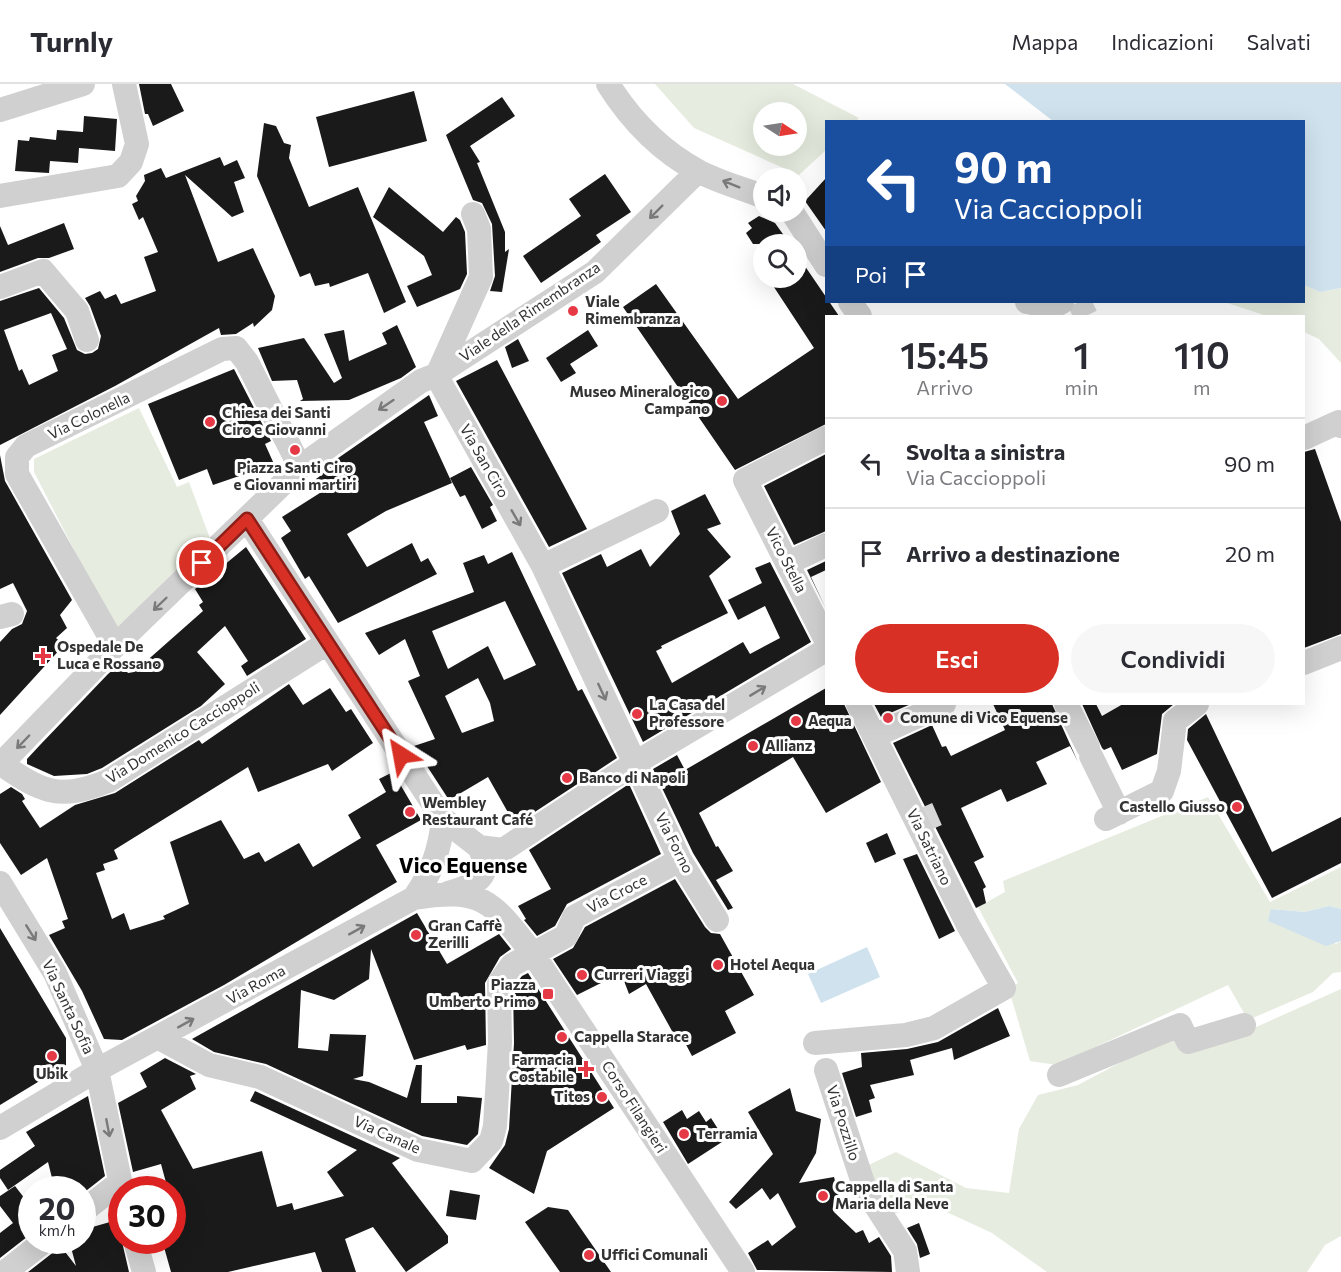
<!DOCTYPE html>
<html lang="it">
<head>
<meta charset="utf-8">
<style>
	:root { --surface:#fff; --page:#f7f7f7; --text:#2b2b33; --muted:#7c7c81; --line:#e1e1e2; --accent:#d93025 }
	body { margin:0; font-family:Commissioner,sans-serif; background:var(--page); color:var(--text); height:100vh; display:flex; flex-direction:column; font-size:22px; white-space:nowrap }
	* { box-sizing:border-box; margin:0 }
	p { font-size:20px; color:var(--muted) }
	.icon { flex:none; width:33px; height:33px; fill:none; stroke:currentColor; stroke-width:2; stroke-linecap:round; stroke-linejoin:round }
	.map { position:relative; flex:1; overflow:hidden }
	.panel { position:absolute; left:825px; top:231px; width:480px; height:390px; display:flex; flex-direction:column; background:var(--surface); border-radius:0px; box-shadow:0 6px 24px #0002 }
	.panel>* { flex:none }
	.guide { position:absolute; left:825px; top:36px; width:480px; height:183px; border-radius:0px; box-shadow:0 6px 24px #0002; background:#1a4fa0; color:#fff; overflow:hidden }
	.needle { width:39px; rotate:102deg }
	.fabs { position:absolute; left:753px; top:18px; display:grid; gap:12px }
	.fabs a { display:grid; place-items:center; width:54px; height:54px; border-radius:50%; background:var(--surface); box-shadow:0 6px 24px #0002; font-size:30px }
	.speed { position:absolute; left:18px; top:1092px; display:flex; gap:12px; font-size:30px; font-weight:700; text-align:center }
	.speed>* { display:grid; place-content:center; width:78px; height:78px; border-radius:50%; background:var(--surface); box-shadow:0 6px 24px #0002; line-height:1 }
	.speed small { font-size:15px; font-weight:400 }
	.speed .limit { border:9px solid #d22; background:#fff; color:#111 }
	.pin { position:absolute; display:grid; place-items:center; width:51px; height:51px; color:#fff; margin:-26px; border:3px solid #fff; border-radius:50%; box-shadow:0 2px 6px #0007 }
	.me { position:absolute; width:66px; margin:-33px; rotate:326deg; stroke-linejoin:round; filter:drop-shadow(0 0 4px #0008) }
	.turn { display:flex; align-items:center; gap:21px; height:126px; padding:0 30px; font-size:27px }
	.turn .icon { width:78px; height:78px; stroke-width:2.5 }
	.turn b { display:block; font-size:42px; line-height:51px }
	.then { display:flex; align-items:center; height:57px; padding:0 30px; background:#0003; gap:12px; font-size:22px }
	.eta { display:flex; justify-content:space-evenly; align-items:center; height:102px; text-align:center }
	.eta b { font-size:36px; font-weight:600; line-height:42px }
	.action { display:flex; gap:12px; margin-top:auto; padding:12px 30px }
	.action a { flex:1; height:69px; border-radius:36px; background:var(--accent); color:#fff; font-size:24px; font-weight:600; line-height:69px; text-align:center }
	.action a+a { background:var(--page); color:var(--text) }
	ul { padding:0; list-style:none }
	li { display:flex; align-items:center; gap:18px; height:90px; padding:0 30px; border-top:2px solid var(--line) }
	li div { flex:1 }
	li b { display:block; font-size:22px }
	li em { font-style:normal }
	header { display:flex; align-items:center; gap:36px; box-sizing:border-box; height:84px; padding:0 30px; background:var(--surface); border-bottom:2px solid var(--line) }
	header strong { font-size:28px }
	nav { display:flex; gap:33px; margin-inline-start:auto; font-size:21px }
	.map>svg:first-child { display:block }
</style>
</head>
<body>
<header>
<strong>Turnly</strong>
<nav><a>Mappa</a><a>Indicazioni</a><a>Salvati</a></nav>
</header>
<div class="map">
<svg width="1341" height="1188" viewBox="0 0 1341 1188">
	<rect width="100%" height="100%" fill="#fff"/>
	<!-- green -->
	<path fill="#e6ecdf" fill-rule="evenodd" d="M655 0H793L859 34 856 37 826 38V66L799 91 694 44ZM764 28H796V62H764Z
		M1304 201 1320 208 1341 204V279L1319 255 1304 248V232H1267L1224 218H1304Z
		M139 324 177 403 189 398 211 457 115 545 34 388V375Z
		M1208 713 1270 818 1341 783V825L1329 822 1305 828 1271 825 1336 860 1341 857V888L1333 889 1313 908 1248 936 1228 901 1057 981 1030 977 1009 906 1018 899 978 823 1005 808 1003 797Z
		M1341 905V1152L1325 1161 1307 1188H1047L992 1149 927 1119 893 1130 862 1084 896 1068 966 1104 1009 1109 1019 1045 1038 1011 1078 1001 1176 949 1236 952Z"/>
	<!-- water -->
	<path fill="#cfe2ee" d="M1005 0H1341V204L1320 208 1304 201V38L1053 37Z
		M1329 822 1341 825V857L1326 862 1268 837 1271 825 1305 828Z
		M867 863 880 893 821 919 808 890Z"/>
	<!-- building -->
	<path fill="#1a1a1a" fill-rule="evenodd" d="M139 0H171L184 27 153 42 148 30H145Z
		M414 7 427 57 329 83 316 33Z
		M502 13 515 32 470 62 480 78 477 79 505 148V168L509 165 502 208 490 207 495 192 492 140 482 119 473 116 446 51Z
		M84 32 117 35 115 67 79 64 78 79 50 77 49 89 15 87 18 56 29 57 30 53 56 56 57 46 83 48Z
		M264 39 276 42 284 59 291 61 289 74 309 123 358 103 406 218 384 229 368 189 330 203 329 199 315 202 310 189 300 193 257 92Z
		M220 73 224 82 237 76 245 94 234 98 244 128 232 133 185 91 218 178 253 164 275 212 272 226 254 243 253 239 236 250 221 251 219 244 115 302 0 361V217L39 204 64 234 77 266 85 270 92 269 98 265 101 252 90 222 85 214 100 207 105 215 116 210 121 220 156 207 144 173 158 168 143 133 139 136 132 120 138 117 136 112 145 97 144 91 161 84 166 94ZM51 229 67 265 52 271 58 287 29 301 22 285 19 287 4 246Z
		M605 90 631 128 596 151 601 158 541 199 523 172 581 132 569 115Z
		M826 94V147L805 117Z
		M389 103 443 148 456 133 460 136 465 148 467 190 460 205 417 223 407 202 432 191 424 172 373 133Z
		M759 132 775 139 790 160H753L746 149 752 144 748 139Z
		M64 139 74 165 49 174H38L0 188V142L8 161Z
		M796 169 839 232H826V340L735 386 623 223 656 200 738 315 814 264 768 194H796Z
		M397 241 416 283 401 294 349 316 300 317 303 315 297 296 272 297 258 264 304 254 334 299 342 294 324 250 344 246 349 277 387 260 382 249Z
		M588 246 598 262 570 280 576 289 561 298 546 274Z
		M518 255 529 277 512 284 505 263Z
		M497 276 587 445 549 463 456 297Z
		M234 285 271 357 265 360 274 380 213 401 207 385 179 396 148 320Z
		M429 311 438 332 424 338 452 399 386 427 347 450 367 483 412 459 421 478 428 474 437 490 338 539 309 492 305 495 281 454 291 447 282 433 323 407 316 395 320 392 318 388Z
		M1315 365 1341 438V550L1304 564V368Z
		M826 370V447L794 461 764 402Z
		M0 371 5 397 72 516 60 531 67 544 56 554 64 561 0 631V558L12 545 22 540 27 527 13 499 0 505Z
		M471 383 493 421 490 423 497 437 482 445 465 411 460 413 450 394Z
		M705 410 721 440 707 445 731 473 709 492 728 529 661 562 662 564 656 567 672 599 743 558 750 570 780 554 765 522 738 536 728 516 762 499 755 484 770 478 811 558 643 658 562 489 601 470 607 483 641 465 650 483 680 450 671 427Z
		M246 463 306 555 247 592 241 582 248 577 225 542 197 568 225 600 201 622 102 684 87 690 54 692 27 680V675L40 661 108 590 120 580 128 589 134 588 203 527 199 521 203 518 195 505Z
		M512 468 578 607 582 605 617 674 515 741 488 693 449 716 414 662 435 655 408 597 420 592 405 555 379 571 365 549 474 508 463 479 484 471 488 480ZM505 517 536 581 504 596 488 562 448 585 432 547ZM478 594 490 619 494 637 462 649 445 612Z
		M826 477V486L811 493 826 525 807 486Z
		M289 600 303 621 330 604 346 628 351 625 373 659 332 687 328 680 258 708 248 683 114 766 118 775 103 780 105 786 96 789 112 835 124 829 130 846 165 835 163 832 189 820 170 758 221 736 244 775 259 768 265 778 299 759 313 783 361 754 348 731 386 708 379 695 393 688 421 736 376 761 397 798 224 901 122 956 104 955 82 907 49 851 65 844 62 837 68 835 47 774 21 791 0 759V710L11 703 22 710 25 715 22 717 40 744 75 721 115 709 199 656 202 660Z
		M826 604V620H844L881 698 826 729 793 673 699 729 716 763 718 762 733 787 716 796 733 824 728 826 693 769 653 685 677 671 685 686Z
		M874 620H911L881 633Z
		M993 620H1052L1078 678 1070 662 1036 678 1047 700 1007 718 1001 705 961 724 984 773 974 778 986 803 983 805 986 819 976 824 893 659 932 641 942 663 946 662 951 672 1005 646Z
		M1082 620H1096L1102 632 1123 620H1174L1162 630 1157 670 1122 686 1111 663 1104 666 1102 664Z
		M1206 630 1272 768 1341 733V779L1272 814 1187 656 1188 645Z
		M629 700 661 770 567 820 555 842 537 852 524 836 526 835 518 822 551 805 529 766Z
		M887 749 896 770 875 779 866 759Z
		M917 770 955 847 939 855 903 775Z
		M675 795 705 843 711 849 720 850 754 911 725 927 736 949 692 972 682 953 677 956 646 900 629 910 621 889 577 911 553 875 573 864 585 843Z
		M417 829 447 880 499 850 511 865 500 873 485 899 486 961 467 966 465 961 414 976 371 865 369 895 334 916 301 906 298 964 328 967 330 950 366 951 363 992 353 995 369 998 407 1014 416 981H422L421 1019H457V1012L482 1014 478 1050 467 1061 422 1052 266 980 214 968 192 955Z
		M0 844 66 954V981L0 1021Z
		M528 889 614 1024 547 1067 534 1110 489 1084 505 1061 509 1045 514 959 513 903 522 892Z
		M998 924 1010 952 954 976 952 964 910 976 914 991 870 1001 875 1014 869 1016 872 1028 856 1033 842 989 862 983 861 969 907 965 938 958Z
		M165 974 196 990 190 992 196 1005 161 1026 193 1085 262 1067 277 1123 292 1119 294 1126 344 1112 327 1088 357 1066 250 1017 255 1007 400 1074 392 1079 448 1152V1159L406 1188 373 1143 345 1155 356 1188H322L315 1168 228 1188H171L162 1156H172V1106H168L161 1080 133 1088 118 1019 147 1003 140 989Z
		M790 1004 796 1027 821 1035 816 1069 799 1099 834 1093 841 1119 834 1128 856 1149 863 1146 869 1159 879 1153 891 1172 892 1188 757 1186 748 1169 768 1156 772 1162 796 1143 778 1109 770 1116 762 1104 736 1125 729 1118 773 1070 748 1028Z
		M88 1012 105 1092 82 1110V1106H55L48 1078 8 1106 0 1094V1086L35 1062 26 1048Z
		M682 1026 687 1035 699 1027 706 1038 711 1034 725 1056 688 1080 663 1038Z
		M15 1102 32 1124V1149L0 1174V1149L13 1139 0 1122V1112Z
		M450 1106 480 1111 476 1136 446 1132Z
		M548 1123 568 1126 611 1188H560L525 1138Z
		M117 1136 129 1188H28L55 1167 59 1160 76 1182 69 1156H82V1146Z
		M919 1139 930 1170 920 1174 917 1160 907 1144Z"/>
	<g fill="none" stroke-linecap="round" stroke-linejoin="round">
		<!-- minor-tunnel -->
		<path stroke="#d6d6d6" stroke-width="24" stroke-dasharray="24 12" stroke-linecap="butt" d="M1079 218 1086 232
			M921 737 937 730"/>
		<!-- minor -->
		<path stroke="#d0d0d0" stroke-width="24" d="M608 0C630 35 661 67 698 87 718 98 742 104 764 113
			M0 26 83 0
			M0 112 118 92 131 78 137 60 124 0
			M792 128 826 181
			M0 203 43 187 77 227 87 256
			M850 218 860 232
			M1027 218 1053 223 1062 218
			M438 289 481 193 479 145 473 130
			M436 291 543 482 680 776 717 836
			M826 354 745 396 826 556
			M1304 354 1339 338 1341 342
			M247 435 443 735 479 763 503 766
			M788 479 826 461
			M543 482 657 427
			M0 533 12 530
			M115 562 17 390V373L26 362 222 265 236 264 247 278 300 383
			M1304 579 1341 564
			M1066 620 1088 663
			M874 652 944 620
			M1091 672 1119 729
			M1 680C42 708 59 717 108 697L327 559
			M0 681 115 562 300 383 421 297 436 291 595 188 698 87
			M1106 735 1162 707 1169 687 1175 637 1197 620
			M503 766 635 679 826 566
			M0 799 55 889 97 986 122 1106
			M448 809C475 801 495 793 479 763
			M414 814C432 788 440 766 443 735
			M159 954 209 981 260 993 418 1066 472 1077 491 1057 495 1042 500 958 499 899 512 881 566 852 574 833 680 776
			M815 959 906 951 934 944 1004 904 968 841 858 620
			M826 986 865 1105 905 1167 908 1188
			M1059 991 1180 941 1188 958 1244 941
			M0 1044 97 986 414 814C483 803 492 817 533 870L743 1188
			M82 1128 119 1099
			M135 1156 144 1188
			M5 1188 46 1156"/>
	</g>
	<!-- one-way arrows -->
	<defs><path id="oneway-shaft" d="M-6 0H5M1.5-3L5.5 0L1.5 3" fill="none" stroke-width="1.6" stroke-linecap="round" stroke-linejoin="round" transform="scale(1.5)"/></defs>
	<g stroke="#7a7a7a">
		<use href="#oneway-shaft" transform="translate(731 100) rotate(-158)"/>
		<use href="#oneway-shaft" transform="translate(656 128) rotate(135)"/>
		<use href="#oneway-shaft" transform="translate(386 321) rotate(146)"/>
		<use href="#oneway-shaft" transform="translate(516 434) rotate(60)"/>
		<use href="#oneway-shaft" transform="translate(160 520) rotate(136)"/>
		<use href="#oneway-shaft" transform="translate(758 607) rotate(-31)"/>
		<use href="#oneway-shaft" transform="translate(602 608) rotate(65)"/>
		<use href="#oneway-shaft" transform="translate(23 658) rotate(134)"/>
		<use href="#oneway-shaft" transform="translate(357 846) rotate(-29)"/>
		<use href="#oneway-shaft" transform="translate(31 849) rotate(58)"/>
		<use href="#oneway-shaft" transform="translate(186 939) rotate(-29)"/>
		<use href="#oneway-shaft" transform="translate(108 1044) rotate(79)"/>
	</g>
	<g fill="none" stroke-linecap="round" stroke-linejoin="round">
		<!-- route casing -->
		<g stroke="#8d1f18" stroke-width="15">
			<path id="route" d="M202 479 247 435 401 671"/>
		</g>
		<!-- route -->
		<use href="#route" stroke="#d93025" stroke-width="10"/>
	</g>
	<!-- markers -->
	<g fill="#e63946" stroke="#fff" stroke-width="2">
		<circle cx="573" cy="227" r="6"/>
		<circle cx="722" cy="317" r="6"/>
		<circle cx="210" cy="338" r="6"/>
		<circle cx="295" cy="366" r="6"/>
		<path d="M40 563h6v6h6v6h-6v6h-6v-6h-6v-6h6z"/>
		<circle cx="637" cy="630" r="6"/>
		<circle cx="888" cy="634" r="6"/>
		<circle cx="796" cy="637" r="6"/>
		<circle cx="753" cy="662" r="6"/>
		<circle cx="567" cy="694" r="6"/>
		<circle cx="1237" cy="723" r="6"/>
		<circle cx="410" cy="728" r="6"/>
		<circle cx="416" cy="851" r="6"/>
		<circle cx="718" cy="881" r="6"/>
		<circle cx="582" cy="891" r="6"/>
		<rect x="542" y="904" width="12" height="12" rx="3"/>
		<circle cx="562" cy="953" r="6"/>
		<circle cx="52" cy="972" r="6"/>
		<path d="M583 976h6v6h6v6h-6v6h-6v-6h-6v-6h6z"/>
		<circle cx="602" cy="1013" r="6"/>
		<circle cx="684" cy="1050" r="6"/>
		<circle cx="823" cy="1112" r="6"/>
		<circle cx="589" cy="1171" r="6"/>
	</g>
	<g text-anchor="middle" stroke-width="6" stroke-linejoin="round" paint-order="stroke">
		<!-- poi labels -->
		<g font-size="15" font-weight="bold" fill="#333" stroke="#fff" text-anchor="start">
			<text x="585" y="223">Viale<tspan x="585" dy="17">Rimembranza</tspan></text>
			<text x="710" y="313" text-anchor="end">Museo Mineralogico<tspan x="710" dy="17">Campano</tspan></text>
			<text x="222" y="334">Chiesa dei Santi<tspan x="222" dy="17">Ciro e Giovanni</tspan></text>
			<text x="295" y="389" text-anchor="middle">Piazza Santi Ciro<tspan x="295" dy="17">e Giovanni martiri</tspan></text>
			<text x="57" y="568">Ospedale De<tspan x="57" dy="17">Luca e Rossano</tspan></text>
			<text x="649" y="626">La Casa del<tspan x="649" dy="17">Professore</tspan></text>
			<text x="900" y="639">Comune di Vico Equense</text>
			<text x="808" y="642">Aequa</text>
			<text x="765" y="667">Allianz</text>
			<text x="579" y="699">Banco di Napoli</text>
			<text x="422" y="724">Wembley<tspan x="422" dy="17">Restaurant Café</tspan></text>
			<text x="1225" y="728" text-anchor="end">Castello Giusso</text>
			<text x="428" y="847">Gran Caffè<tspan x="428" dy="17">Zerilli</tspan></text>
			<text x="730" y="886">Hotel Aequa</text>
			<text x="594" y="896">Curreri Viaggi</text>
			<text x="536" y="906" text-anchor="end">Piazza<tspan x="536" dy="17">Umberto Primo</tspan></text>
			<text x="574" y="958">Cappella Starace</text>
			<text x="574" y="981" text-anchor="end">Farmacia<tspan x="574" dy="17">Costabile</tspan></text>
			<text x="52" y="995" text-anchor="middle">Ubik</text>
			<text x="590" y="1018" text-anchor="end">Titos</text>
			<text x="696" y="1055">Terramia</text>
			<text x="835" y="1108">Cappella di Santa<tspan x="835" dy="17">Maria della Neve</tspan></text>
			<text x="601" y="1176">Uffici Comunali</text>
		</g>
		<!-- street labels -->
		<g font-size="15" fill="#333" stroke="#fff">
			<text transform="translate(530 228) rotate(-34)" y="5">Viale della Rimembranza</text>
			<text transform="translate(89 332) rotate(-26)" y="5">Via Colonella</text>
			<text transform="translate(484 377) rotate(60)" y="5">Via San Ciro</text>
			<text transform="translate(786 476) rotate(63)" y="5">Vico Stella</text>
			<text transform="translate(183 649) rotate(-32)" y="5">Via Domenico Caccioppoli</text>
			<text transform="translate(674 759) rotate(63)" y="5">Via Forno</text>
			<text transform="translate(929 763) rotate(64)" y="5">Via Satriano</text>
			<text transform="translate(617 810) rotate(-28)" y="5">Via Croce</text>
			<text transform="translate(256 901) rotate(-29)" y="5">Via Roma</text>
			<text transform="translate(68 923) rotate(65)" y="5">Via Santa Sofia</text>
			<text transform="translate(634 1023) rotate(57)" y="5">Corso Filangieri</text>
			<text transform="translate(843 1039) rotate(72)" y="5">Via Pozzillo</text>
			<text transform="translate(387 1051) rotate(24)" y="5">Via Canale</text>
		</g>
		<!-- district labels -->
		<g font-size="21" font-weight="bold" fill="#000" stroke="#fff">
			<text x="463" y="789">Vico Equense</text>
		</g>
	</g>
</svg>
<div class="fabs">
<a><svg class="needle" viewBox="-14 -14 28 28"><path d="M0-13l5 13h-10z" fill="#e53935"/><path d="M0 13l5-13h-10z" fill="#7c7c81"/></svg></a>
<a><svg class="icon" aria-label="sound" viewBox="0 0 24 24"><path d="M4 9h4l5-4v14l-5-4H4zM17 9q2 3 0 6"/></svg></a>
<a><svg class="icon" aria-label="search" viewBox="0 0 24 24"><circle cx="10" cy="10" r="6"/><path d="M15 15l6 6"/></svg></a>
</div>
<div class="speed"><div>20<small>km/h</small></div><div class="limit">30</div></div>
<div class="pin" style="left:202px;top:479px;background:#d93025"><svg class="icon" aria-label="arrive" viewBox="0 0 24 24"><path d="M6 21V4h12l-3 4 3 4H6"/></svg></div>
<svg class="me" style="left:401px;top:671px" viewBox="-20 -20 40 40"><path d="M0-17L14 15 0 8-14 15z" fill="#d93025" stroke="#fff" stroke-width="4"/></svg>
<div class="guide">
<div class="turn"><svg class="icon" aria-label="left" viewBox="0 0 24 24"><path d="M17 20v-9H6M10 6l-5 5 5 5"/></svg><div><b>90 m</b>Via Caccioppoli</div></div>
<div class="then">Poi<svg class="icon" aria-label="arrive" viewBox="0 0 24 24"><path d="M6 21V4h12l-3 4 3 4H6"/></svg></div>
</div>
<section class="panel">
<div class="eta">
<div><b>15:45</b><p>Arrivo</p></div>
<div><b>1</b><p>min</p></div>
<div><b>110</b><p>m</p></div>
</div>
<ul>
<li><svg class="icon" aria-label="left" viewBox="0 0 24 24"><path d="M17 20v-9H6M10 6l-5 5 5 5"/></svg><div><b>Svolta a sinistra</b><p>Via Caccioppoli</p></div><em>90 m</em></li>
<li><svg class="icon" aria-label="arrive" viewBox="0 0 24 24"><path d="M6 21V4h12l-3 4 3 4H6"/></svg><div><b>Arrivo a destinazione</b></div><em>20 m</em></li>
</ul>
<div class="action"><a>Esci</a><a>Condividi</a></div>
</section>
</div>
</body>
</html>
